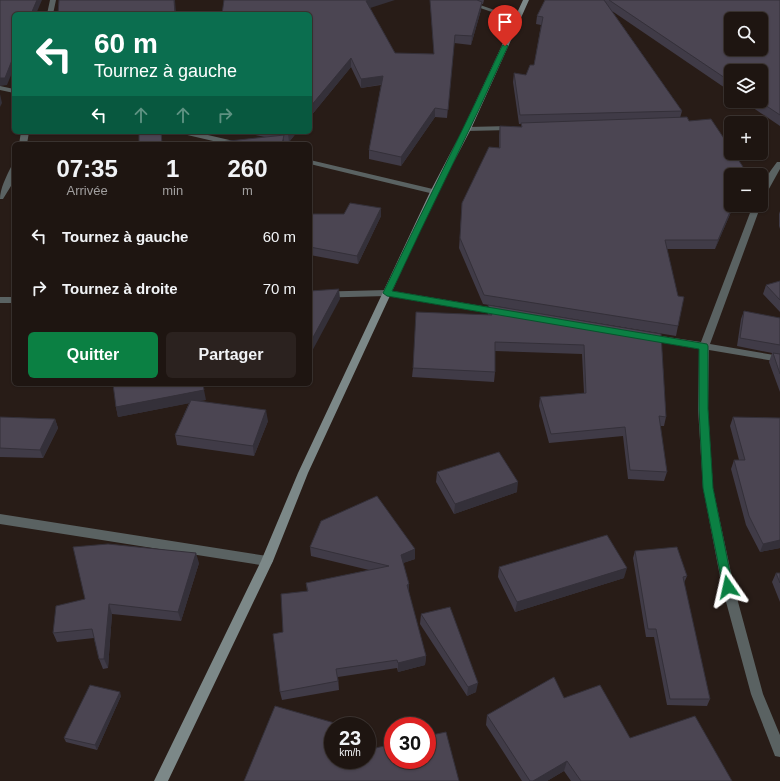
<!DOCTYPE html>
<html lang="fr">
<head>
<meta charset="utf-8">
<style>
	:root { --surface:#1e1511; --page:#2b221f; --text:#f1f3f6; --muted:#a19f9f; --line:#3c3431; --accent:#0b8043 }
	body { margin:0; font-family:Helvetica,sans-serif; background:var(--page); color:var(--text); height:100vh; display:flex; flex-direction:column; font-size:15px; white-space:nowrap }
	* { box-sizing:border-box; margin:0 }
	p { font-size:13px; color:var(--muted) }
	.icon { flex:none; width:22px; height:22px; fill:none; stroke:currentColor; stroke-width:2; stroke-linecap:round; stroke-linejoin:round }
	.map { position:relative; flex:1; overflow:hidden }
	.drawer { position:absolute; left:12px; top:142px; width:300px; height:244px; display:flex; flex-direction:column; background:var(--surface); border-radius:6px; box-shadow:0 1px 3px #0004,0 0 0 1px var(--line) }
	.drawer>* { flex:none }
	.top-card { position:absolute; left:12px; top:12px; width:300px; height:122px; border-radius:6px; box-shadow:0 1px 3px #0004,0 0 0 1px var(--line); background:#0b6e4f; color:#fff; overflow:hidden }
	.controls { position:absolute; left:724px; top:12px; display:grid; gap:8px }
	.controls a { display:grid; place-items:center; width:44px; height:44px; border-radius:6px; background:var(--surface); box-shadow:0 1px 3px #0004,0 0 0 1px var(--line); font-size:20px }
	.speed { position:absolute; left:324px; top:717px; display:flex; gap:8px; font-size:20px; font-weight:700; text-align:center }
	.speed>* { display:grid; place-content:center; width:52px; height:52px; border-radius:50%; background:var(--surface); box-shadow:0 1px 3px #0004,0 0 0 1px var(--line); line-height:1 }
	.speed small { font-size:10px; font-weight:400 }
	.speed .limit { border:6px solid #d22; background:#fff; color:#111 }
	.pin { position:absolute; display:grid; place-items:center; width:34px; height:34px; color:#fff; margin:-41px -17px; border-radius:50% 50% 50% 0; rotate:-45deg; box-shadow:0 0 4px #0007 }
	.pin .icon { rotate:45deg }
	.me { position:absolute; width:44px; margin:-22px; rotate:349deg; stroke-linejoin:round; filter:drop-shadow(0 0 3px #0008) }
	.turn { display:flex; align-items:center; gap:14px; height:84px; padding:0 16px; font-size:18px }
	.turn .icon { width:52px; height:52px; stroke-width:2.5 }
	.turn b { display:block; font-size:28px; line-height:34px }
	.lanes { display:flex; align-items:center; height:38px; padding:0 16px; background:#0003; justify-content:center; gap:20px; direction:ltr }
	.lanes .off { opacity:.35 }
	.eta { display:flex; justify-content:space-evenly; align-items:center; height:68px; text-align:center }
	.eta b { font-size:24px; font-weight:600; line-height:28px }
	.cta { display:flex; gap:8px; margin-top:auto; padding:8px 16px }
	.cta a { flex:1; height:46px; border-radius:6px; background:var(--accent); color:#fff; font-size:16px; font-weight:600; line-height:46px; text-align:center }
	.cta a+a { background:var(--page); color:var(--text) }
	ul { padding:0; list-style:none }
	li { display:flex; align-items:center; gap:12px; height:52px; padding:0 16px }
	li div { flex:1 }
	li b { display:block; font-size:15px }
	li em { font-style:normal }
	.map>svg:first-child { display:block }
</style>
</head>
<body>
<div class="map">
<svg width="780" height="781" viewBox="0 0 780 781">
	<rect width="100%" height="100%" fill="#281c17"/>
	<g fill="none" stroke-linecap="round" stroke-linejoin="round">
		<!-- street -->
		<path fill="#5a6262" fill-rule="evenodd" d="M50 0H56L53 14H47Z
			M457 0H466L520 19 515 20Z
			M0 86 14 89V93L0 90Z
			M513 126 517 128 516 130 467 131 463 129 467 127Z
			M21 132H29L27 144H19Z
			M182 132H195L238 142 239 144H226L183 134Z
			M310 160 437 190 438 192 434 194 310 164Z
			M777 162H780V169L765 196 761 198C761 183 768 174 777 162Z
			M11 167H14V181L3 199H0C0 189 6 177 11 167Z
			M753 205H761L710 344 780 356V362L709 350 708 409 713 488 734 587 763 694 780 735V757L775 756 751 694 722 587 703 488 698 409 699 349 648 340 643 337 648 334 701 342Z
			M387 290 500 309 505 312 500 315 387 296 310 298V292Z
			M0 297H14V303H0Z
			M0 514 267 556 271 558 273 561 271 564 267 566 0 524Z"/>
		<!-- secondary -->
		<path fill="#7c8888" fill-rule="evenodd" d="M523 0H529L471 129 438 192 308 473 273 561 168 781H154L261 561 298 473 430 192 463 129Z"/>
	</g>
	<!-- wall -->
	<path fill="#403b47" d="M430 0H484L483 4H481V10L471 45 454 43 447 118 435 117 401 166 369 159V150L381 85 361 88 351 67 310 117 370 8 395 53 434 54Z
		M545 0H780V126L743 101H761L731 71V92L612 11 682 111 680 118 731 175V205H734L715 249H667L678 326 676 336 483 304 459 248 462 203 499 148V135L500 126 521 127V124H519L513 82 514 73 526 75 534 65 541 25 536 24 537 16Z
		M240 132H297L289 142Z
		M780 211V229L779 226V214Z
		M310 214 381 216 358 264 310 255Z
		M780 281V312L763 294 766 285Z
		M488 305 661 334 666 417 664 426H660L667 472 664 481 628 479 623 436 549 443 539 406 540 397 584 393 582 354 495 351V372L494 382 412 377 413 368 488 315Z
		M744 311 780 318V392L769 362 772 353 737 346 741 319Z
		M278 384H294V385Z
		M206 400 200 401 268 421 254 456 177 445 175 435 189 403 118 417 116 407Z
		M0 417 55 419 58 428 43 458 0 457Z
		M733 417 780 548 760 552 746 525 731 469 734 460H739L730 426Z
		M437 472 517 492 454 514 436 482Z
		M310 547 415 559 403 563 409 593 426 656 425 665 398 672 397 668 338 677 339 690 282 700 280 692 283 632 307 591 306 583 369 570 311 556Z
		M635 551 687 576 684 583 710 699 707 706 667 705 654 637H646L633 558Z
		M199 563 181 621 112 614 108 668 103 669 99 659 94 638 57 642 53 633 85 599Z
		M499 567 624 578 515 612 498 577Z
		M776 573H780V602L772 582Z
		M421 614 476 692 467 696 420 624Z
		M121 696 97 750 66 742 64 738Z
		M564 698 630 738 732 781H571L564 771 547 781H522L486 725 487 715Z"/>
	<!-- shaded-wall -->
	<path fill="#343039" d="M37 0H42L36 14H31Z
		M174 0H175L176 14H175Z
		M370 0H395L367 9 366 1Z
		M482 2 481 10 471 45 472 36Z
		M455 35 454 43 447 118 448 110Z
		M14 55V68L7 85 0 86V78Z
		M351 58V67L310 117V107Z
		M383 76V84L361 88V79Z
		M0 94 2 103 0 107Z
		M435 108V117L401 166V157Z
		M161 132H162V144Z
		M289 132H297L289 142 288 134Z
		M284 135V144H282Z
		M743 167 741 175H735Z
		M733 205H734L715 249 718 240Z
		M381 208V216L358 264 357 256Z
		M339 289 340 299 310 355V343Z
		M204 390 206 400 118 417 116 407Z
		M266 410 268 421 254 456 253 446Z
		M55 419 58 428 43 458 40 450Z
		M518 482 517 492 454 514 455 504Z
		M780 540V548L760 552 763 544Z
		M415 549V559L400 564 401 555Z
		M196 553 199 563 181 621 178 612Z
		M627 568 624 578 515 612 517 602Z
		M409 584V593L407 585Z
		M109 604 112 614 108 668 104 659Z
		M426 656 425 665 398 672V663Z
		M478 683 476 692 467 696 468 687Z
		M120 692 121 696 97 750 95 745Z
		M567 761 564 771 547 781H533Z"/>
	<!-- building -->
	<path fill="#4b4552" stroke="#343039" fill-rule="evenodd" d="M0 0H37L31 14H14V55L5 78H0Z
		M59 0H174L175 14H58Z
		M224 0H370L366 1 395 53 434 54 430 0H477L482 2 472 36 455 35 448 110 435 108 401 157 369 150 383 76 361 79 351 58 310 107V14H222Z
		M545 0H604L682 111 520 115 514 73 526 75 530 65H534L543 17 537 16Z
		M609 0H780V115L759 101H761V71H731V82ZM731 19H761V49H731Z
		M687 117 689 121 711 119 731 149V153H734L743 167 735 175H731V205H733L718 240H665L678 296 684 297 678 326 484 295 460 238 462 203 489 147 500 148V126L522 127 521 123Z
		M139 132H161L162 144H139Z
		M280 132H289L288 134Z
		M284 135 282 144H218L220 142Z
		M350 203 381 208 357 256 310 247V214H344Z
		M780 281V300L766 285Z
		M339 289 310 343V291Z
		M488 305 661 334 666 417 659 416 667 472 630 470 625 427 551 434 540 397 586 393 584 345 495 342V372L413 368 416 312 492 315Z
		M744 311 780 318V345L740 338Z
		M773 353 780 354V374Z
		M113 384H203L204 390 116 407Z
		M191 400 266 410 253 446 175 435Z
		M0 417 55 419 40 450 0 448Z
		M733 417 780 418V540L763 544 749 516 734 460H745Z
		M499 452 518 482 455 504 437 472Z
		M377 496 415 549 401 555 409 584 407 585 426 656 398 663 397 660 336 669 338 681 280 692 273 634 283 632 281 594 308 591 306 583 389 566 310 547 321 521Z
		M607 535 627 568 517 602 499 567Z
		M108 544 196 553 178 612 109 604 104 659H99L92 629 53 633 56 606 85 599 73 547Z
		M677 547 687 576 683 577 710 699H670L656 629H648L635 551Z
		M776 573H780V583Z
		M450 607 478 683 468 687 421 614Z
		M554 677 564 698 600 685 630 738 695 716 732 781H581L567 761 533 781H530L487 715Z
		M90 685 120 692 95 745 64 738Z
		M275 706 345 726H333V760H367V750L393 744V760H427V736L446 732 459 781H244Z"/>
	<!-- route -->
	<path fill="#0b8043" stroke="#07532c" d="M505 44 508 46C471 129 430 209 392 291L707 344 708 346V409L713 488 733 587 732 590 728 591 724 590 723 587 703 488 699 409V349L387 296 383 293C422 211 464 129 502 46Z"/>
</svg>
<div class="controls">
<a><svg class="icon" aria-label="search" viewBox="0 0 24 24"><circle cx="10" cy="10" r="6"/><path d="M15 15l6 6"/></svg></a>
<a><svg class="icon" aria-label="layers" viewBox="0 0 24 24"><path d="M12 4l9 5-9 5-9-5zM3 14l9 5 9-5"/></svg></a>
<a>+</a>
<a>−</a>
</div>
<div class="speed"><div>23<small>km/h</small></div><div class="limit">30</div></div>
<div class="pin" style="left:505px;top:46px;background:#d93025"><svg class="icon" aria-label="arrive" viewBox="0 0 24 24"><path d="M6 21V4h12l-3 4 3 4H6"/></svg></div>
<svg class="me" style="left:728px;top:587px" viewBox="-20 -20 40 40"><path d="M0-17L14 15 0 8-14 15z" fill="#0b8043" stroke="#fff" stroke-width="4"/></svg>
<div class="top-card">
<div class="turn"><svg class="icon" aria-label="left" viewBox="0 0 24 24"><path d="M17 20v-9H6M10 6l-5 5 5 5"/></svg><div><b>60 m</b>Tournez à gauche</div></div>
<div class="lanes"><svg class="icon" aria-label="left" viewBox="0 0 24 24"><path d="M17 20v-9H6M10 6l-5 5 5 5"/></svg><svg class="icon off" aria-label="ahead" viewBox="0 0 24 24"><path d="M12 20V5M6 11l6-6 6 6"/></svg><svg class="icon off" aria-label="ahead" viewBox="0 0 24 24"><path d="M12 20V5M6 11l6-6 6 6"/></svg><svg class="icon off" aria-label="right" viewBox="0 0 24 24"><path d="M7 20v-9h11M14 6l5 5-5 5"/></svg></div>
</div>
<section class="drawer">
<div class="eta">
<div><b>07:35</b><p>Arrivée</p></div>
<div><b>1</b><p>min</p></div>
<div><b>260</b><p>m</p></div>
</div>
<ul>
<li><svg class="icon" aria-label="left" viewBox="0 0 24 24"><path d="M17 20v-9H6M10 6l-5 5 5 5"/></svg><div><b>Tournez à gauche</b></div><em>60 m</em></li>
<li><svg class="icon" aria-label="right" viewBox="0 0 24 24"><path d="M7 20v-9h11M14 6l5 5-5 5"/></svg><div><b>Tournez à droite</b></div><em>70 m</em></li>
</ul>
<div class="cta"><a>Quitter</a><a>Partager</a></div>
</section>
</div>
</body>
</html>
